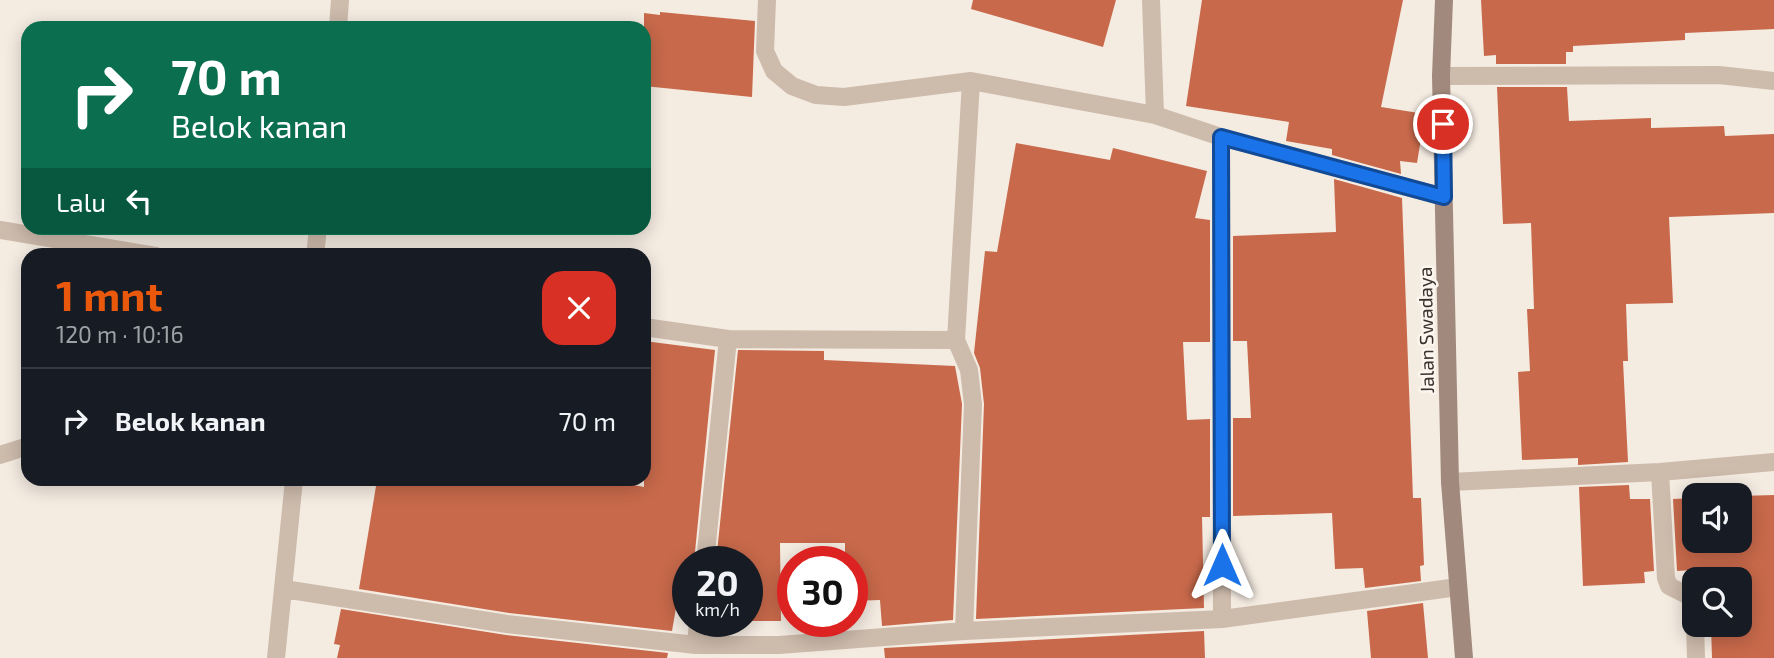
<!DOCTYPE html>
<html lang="id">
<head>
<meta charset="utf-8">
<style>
	:root { --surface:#171b24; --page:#20242c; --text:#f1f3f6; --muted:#9ea1a6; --line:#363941; --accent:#ea580c }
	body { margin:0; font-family:"Exo 2",sans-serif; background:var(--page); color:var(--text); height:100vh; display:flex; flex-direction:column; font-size:26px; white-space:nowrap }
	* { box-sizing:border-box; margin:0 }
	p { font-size:23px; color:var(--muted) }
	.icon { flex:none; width:38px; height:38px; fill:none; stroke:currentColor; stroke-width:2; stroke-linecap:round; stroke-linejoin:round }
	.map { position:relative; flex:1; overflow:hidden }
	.details { position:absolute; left:21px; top:248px; width:630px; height:238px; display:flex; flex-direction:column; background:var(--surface); border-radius:21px; box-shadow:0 4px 18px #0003 }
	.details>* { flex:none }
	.hud { position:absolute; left:21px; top:21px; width:630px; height:214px; border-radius:21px; box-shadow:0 4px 18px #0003; background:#0b6e4f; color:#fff; overflow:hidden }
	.fabs { position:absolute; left:1682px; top:483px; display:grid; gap:14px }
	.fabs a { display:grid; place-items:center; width:70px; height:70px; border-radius:14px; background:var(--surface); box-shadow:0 4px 18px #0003; font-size:35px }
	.speed { position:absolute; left:672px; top:546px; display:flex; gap:14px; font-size:35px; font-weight:700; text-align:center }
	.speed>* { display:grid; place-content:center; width:91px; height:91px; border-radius:50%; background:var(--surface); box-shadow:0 4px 18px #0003; line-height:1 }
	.speed small { font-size:18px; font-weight:400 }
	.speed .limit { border:10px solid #d22; background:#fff; color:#111 }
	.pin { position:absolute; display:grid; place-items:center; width:60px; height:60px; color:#fff; margin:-30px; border:4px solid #fff; border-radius:50%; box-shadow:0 2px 7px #0007 }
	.me { position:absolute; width:77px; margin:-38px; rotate:0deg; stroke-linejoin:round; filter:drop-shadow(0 0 5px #0008) }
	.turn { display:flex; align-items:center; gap:24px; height:147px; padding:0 35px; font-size:32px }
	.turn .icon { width:91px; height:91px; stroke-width:2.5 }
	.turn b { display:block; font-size:49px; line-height:60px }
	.then { display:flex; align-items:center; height:66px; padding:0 35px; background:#0003; gap:14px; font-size:26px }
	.round { display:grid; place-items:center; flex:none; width:74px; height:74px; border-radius:21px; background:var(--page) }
	.head { display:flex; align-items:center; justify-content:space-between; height:119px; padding:0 35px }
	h1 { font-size:42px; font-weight:700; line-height:52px; color:var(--accent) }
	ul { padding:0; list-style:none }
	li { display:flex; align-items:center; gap:21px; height:105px; padding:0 35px; border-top:2px solid var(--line) }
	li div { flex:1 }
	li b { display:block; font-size:26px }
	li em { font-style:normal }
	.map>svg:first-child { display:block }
</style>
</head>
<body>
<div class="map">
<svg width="1774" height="658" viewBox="0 0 1774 658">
	<rect width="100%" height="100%" fill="#f4ebe1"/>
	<!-- building -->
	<path fill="#c8694b" d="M973 0H1116L1103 47 971 9Z
		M1202 0H1403L1381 107 1425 114 1417 163 1400 161 1401 174 1332 155V149L1286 141 1289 122 1186 106Z
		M1481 0H1774V29L1685 33V40L1573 46V52H1566V64H1496V55L1484 56Z
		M660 12 755 21 752 97 644 86V13L660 15Z
		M1497 87H1567L1569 121 1651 118V128L1724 126 1725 136 1774 134V213L1669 217 1673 303 1626 304 1628 361H1623L1628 462 1578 465V458L1522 460 1518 372 1530 371 1527 309H1534L1531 223 1503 224Z
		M1016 143 1110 160 1113 148 1207 171 1195 218 1210 220V342H1183L1187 420 1210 419V517H1202L1204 608 976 619 984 404 980 368 974 353 985 251 997 252Z
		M1334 179 1402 198 1413 498H1421L1424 565 1420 566 1421 581 1365 588 1363 568 1335 569 1332 513 1233 516V418H1251L1247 341H1233V236L1336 232Z
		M644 341 715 350 694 562H684L672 631 509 613 359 589 377 480H608L644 487Z
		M738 350 824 351V360L955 366 962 404 953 620 882 626 880 600 852 601V562H845V543H780L781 621H747V562H716Z
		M1629 485 1630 499H1650L1654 571 1644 572 1645 583 1583 586 1579 487Z
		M1774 495V658H1712L1711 625H1740V579H1709V569L1677 571 1673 499 1694 498V541H1740V496Z
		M1423 603 1428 658H1371L1367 611Z
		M341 609 506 635 668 653 667 658H337L340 645 334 644Z
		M1204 631 1205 658H885L884 648Z"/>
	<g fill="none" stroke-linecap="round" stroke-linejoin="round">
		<!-- street -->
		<path stroke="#cdbbac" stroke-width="18" d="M767 0 765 51 774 71 792 86 816 95 844 97 971 81 1155 115 1221 137 1444 197
			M1151 0 1155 115
			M338 28 340 0
			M1441 76 1719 75 1774 81
			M1221 137 1222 619
			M0 230 156 256
			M315 256 318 228
			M644 327 728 339 956 340
			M0 455 28 446
			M1660 472 1666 578 1669 586 1687 595 1694 603
			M1450 482 1660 472 1774 462
			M705 562 728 339
			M284 589 507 624 696 645H779L964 631 1222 619 1458 587
			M1695 625 1696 658
			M964 631 973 404 969 370 956 340 971 81
			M696 645 698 621
			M276 658 294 480"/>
		<!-- secondary -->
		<path stroke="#a18a7d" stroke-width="18" d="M1444 0 1441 76 1450 482 1464 658"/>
	</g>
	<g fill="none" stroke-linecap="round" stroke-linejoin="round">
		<!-- route casing -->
		<g stroke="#114b97" stroke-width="18">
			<path id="route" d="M1222 565 1221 137 1444 197 1443 124"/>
		</g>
		<!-- route -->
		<use href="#route" stroke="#1a73e8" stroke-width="12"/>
	</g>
	<g text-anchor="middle" stroke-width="5" stroke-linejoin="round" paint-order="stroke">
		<!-- street labels -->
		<g font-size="19" fill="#3b302b" stroke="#fbf5ee">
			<text transform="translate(1426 330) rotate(-91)" y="7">Jalan Swadaya</text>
		</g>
	</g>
</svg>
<div class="fabs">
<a><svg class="icon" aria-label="sound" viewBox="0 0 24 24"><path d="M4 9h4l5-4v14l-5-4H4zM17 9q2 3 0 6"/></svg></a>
<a><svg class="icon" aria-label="search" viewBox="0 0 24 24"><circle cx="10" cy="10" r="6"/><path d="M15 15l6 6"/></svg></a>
</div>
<div class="speed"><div>20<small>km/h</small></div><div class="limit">30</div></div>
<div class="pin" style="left:1443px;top:124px;background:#d93025"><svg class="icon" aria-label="arrive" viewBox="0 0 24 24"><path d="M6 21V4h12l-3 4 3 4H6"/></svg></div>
<svg class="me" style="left:1222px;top:565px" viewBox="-20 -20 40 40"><path d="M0-17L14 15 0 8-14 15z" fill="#1a73e8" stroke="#fff" stroke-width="4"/></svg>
<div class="hud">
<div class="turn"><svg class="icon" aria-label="right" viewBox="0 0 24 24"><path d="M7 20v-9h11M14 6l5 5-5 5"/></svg><div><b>70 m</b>Belok kanan</div></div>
<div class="then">Lalu<svg class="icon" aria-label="left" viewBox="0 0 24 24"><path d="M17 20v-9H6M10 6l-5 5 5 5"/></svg></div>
</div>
<section class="details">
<div class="head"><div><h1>1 mnt</h1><p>120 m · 10:16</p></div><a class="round" style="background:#d93025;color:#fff"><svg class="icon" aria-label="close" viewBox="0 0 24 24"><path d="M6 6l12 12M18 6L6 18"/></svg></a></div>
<ul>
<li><svg class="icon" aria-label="right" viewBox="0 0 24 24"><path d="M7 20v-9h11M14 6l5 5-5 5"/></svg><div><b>Belok kanan</b></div><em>70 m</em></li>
</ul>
</section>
</div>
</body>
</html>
